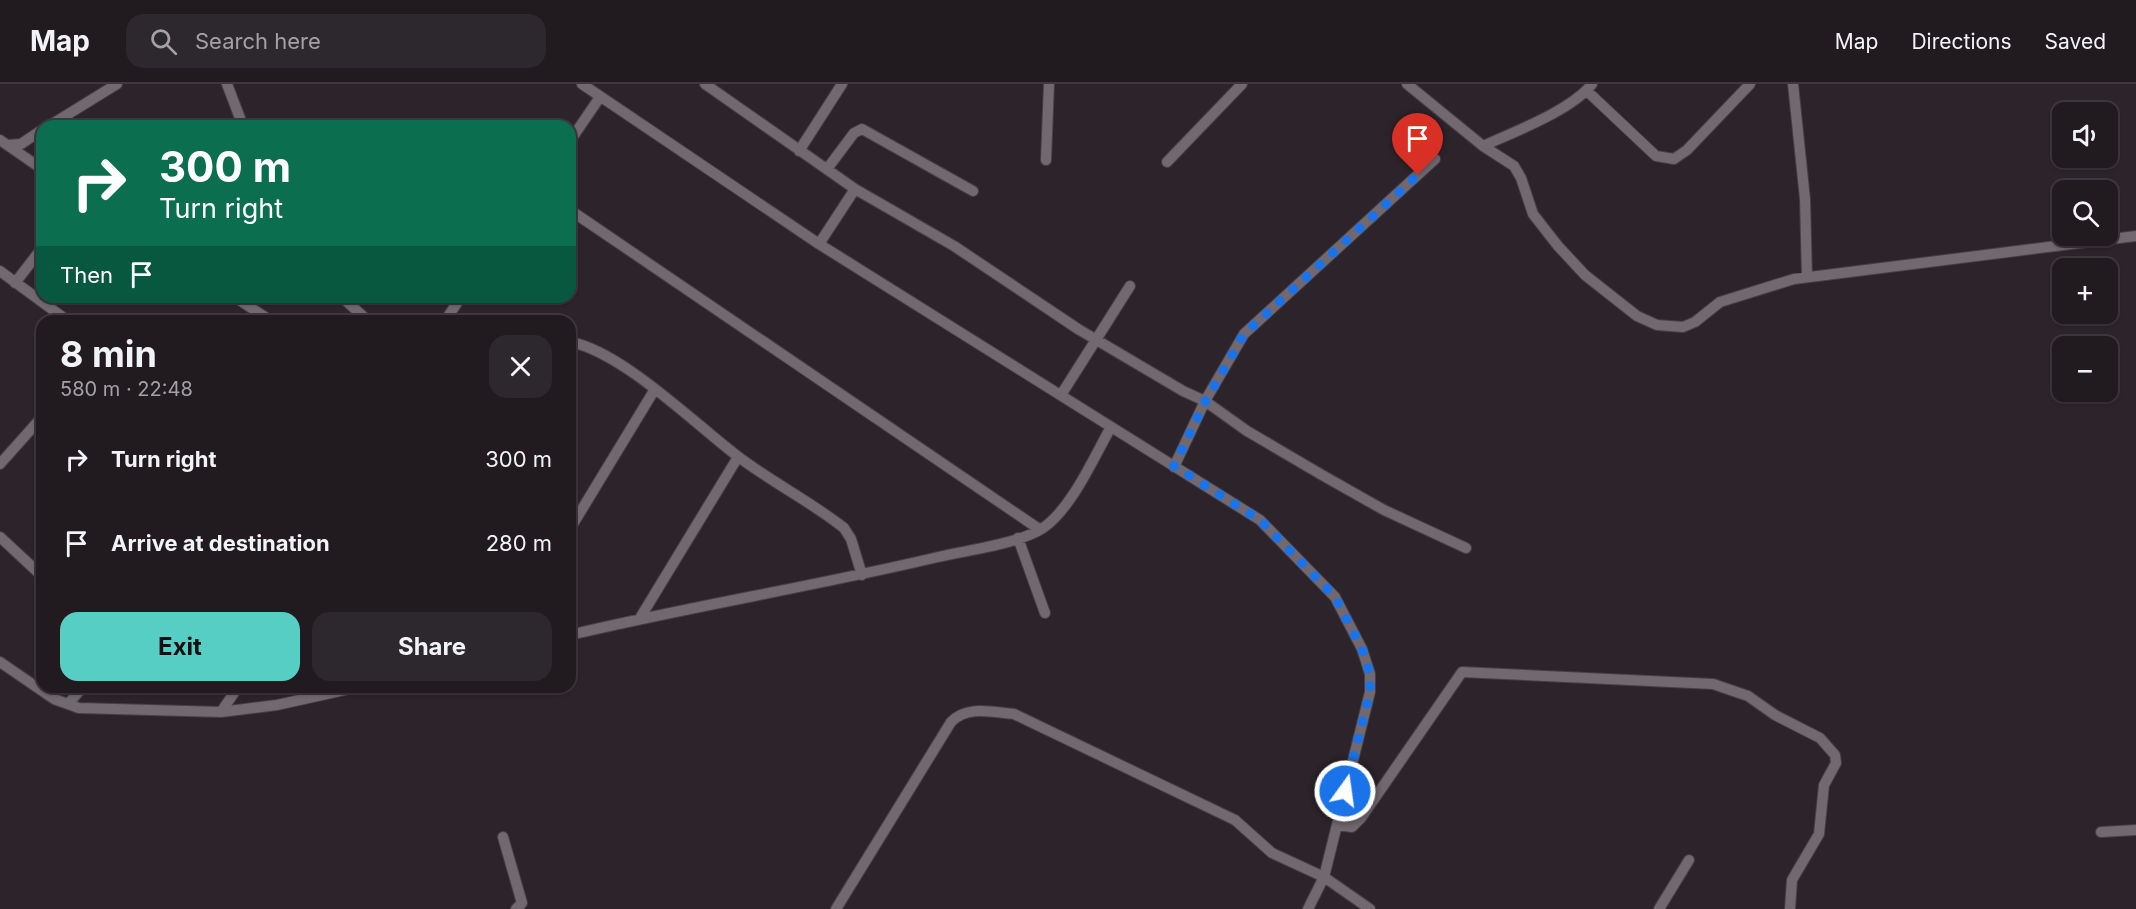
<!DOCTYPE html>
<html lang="en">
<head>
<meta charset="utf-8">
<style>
	:root { --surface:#211b20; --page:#2d282d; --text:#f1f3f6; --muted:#a2a1a5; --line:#3e393e; --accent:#56cec3 }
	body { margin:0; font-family:Inter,sans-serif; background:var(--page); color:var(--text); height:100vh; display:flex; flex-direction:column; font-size:22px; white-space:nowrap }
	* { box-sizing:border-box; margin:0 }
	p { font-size:20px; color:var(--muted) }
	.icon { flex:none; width:33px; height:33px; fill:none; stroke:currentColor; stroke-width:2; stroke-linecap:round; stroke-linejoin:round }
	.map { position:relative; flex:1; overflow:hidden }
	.side { position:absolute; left:36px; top:231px; width:540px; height:378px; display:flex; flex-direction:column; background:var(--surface); border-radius:18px; box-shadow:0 2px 4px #0004,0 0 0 2px var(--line) }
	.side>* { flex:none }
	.hud { position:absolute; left:36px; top:36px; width:540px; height:183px; border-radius:18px; box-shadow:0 2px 4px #0004,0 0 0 2px var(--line); background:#0b6e4f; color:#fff; overflow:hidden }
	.buttons { position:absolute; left:2052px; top:18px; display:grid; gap:12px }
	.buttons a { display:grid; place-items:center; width:66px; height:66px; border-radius:12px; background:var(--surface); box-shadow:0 2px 4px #0004,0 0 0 2px var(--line); font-size:30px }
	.pin { position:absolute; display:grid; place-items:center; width:51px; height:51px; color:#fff; margin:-62px -26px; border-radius:50% 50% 50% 0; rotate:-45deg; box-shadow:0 0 6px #0007 }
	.pin .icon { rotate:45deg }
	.me { position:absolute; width:66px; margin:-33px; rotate:14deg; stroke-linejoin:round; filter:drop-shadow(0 0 4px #0008) }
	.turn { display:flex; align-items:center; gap:21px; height:126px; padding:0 24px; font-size:27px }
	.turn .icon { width:78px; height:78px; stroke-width:2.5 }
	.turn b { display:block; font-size:42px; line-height:51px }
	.then { display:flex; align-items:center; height:57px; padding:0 24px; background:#0003; gap:12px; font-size:22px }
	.round { display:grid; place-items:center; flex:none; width:63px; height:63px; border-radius:18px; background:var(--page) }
	.summary { display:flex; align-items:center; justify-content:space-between; height:102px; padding:0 24px }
	h1 { font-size:36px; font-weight:700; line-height:45px }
	.primary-button { display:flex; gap:12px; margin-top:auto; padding:12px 24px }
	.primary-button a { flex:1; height:69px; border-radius:18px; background:var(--accent); color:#111; font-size:24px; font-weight:700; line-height:69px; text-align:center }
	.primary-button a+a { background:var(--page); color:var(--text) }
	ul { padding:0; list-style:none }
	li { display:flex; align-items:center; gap:18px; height:84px; padding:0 24px }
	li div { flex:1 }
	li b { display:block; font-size:22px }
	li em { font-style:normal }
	header { display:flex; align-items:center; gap:36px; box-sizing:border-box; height:84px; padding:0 30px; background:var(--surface); border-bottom:2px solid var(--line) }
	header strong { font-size:28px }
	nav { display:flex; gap:33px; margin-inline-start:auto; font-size:21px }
	.search { width:420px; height:54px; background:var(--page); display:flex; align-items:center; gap:15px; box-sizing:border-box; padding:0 21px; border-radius:18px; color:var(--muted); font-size:22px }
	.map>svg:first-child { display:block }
</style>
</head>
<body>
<header>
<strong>Map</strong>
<div class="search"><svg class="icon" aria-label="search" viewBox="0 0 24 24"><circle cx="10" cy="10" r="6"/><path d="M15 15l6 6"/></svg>Search here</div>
<nav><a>Map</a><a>Directions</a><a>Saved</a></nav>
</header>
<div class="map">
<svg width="2136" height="825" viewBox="0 0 2136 825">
	<rect width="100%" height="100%" fill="#2c242a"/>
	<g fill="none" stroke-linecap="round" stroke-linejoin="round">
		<!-- street casing -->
		<g stroke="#463f45" stroke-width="12">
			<path id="street" d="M227 0 243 42
				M582 0 819 160 1260 436 1335 513 1362 565 1370 590V608L1324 793 1308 825
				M705 0 855 105 954 162 1078 245 1183 307 1205 317 1247 347 1322 391 1384 426 1466 464
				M1407 0 1483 62 1514 82 1521 94 1533 130 1558 162 1585 191 1637 232 1657 241 1683 243 1695 238 1720 218 1794 195 2136 152
				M1793 0 1805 115 1807 193
				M1587 7 1656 72 1674 75 1687 66 1750 0
				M49 42 117 0
				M0 56 42 85
				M570 57 600 13
				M8 61 21 60 42 46
				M1483 62C1514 48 1572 26 1592 0
				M799 67 842 0
				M1046 76 1049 0
				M1167 78 1242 0
				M827 85 854 49 862 45 973 107
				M570 126 1039 445
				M819 160 855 105
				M0 187 68 237
				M15 199 42 164
				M235 213 271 237
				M342 213 368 237
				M445 237 461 213
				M570 258C621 267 694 339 736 371 771 398 810 417 844 444L851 455 862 491
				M1061 311 1130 202
				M0 380 42 333
				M1174 383 1205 317 1244 250 1435 75
				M570 445 655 305
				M0 453 42 492
				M1018 454 1045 529
				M640 534 738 373
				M570 551C692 522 816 502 938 473 968 466 1018 460 1043 444 1072 424 1094 373 1111 343
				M0 578 54 615 79 624 221 628 277 621 358 603
				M68 620 83 603
				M221 628 238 603
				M1337 741 1352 743 1361 734 1462 588 1713 600 1748 612 1775 631 1820 654 1835 671 1836 679 1824 701 1819 750 1792 796 1790 825
				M2101 748 2136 746
				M503 753 522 819 516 825
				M836 825 951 638C967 621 992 628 1014 630L1235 736 1272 769 1324 793 1370 825
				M1659 825 1689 776"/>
		</g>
		<!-- street -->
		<use href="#street" stroke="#726870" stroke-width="10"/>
	</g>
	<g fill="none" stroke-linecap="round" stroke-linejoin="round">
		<!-- route -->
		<path stroke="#1a73e8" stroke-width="10" stroke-dasharray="0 18" d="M1345 707 1370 608V590L1362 565 1335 513 1260 436 1174 382 1205 318 1244 250 1418 91"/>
	</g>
</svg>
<div class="buttons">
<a><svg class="icon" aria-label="sound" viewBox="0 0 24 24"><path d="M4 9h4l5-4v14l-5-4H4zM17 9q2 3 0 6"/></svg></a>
<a><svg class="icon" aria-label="search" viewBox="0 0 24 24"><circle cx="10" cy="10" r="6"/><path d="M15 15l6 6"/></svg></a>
<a>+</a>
<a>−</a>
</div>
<div class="pin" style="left:1418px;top:91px;background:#d93025"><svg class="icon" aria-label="arrive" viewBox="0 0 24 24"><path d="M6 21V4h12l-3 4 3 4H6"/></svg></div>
<svg class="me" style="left:1345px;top:707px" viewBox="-20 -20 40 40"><circle r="17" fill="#1a73e8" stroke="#fff" stroke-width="3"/><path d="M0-11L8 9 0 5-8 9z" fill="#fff"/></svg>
<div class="hud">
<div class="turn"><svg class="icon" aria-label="right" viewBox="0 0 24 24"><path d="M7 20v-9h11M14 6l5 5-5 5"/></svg><div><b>300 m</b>Turn right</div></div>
<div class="then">Then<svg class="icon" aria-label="arrive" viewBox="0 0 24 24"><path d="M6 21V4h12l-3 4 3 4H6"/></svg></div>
</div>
<section class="side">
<div class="summary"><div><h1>8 min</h1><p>580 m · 22:48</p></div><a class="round"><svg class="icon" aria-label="close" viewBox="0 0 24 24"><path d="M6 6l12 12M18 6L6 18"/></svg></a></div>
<ul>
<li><svg class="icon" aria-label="right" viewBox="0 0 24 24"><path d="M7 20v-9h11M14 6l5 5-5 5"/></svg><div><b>Turn right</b></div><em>300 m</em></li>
<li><svg class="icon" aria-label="arrive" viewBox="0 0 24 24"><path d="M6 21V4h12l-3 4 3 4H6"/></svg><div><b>Arrive at destination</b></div><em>280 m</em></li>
</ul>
<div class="primary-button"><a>Exit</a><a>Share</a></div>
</section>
</div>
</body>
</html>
